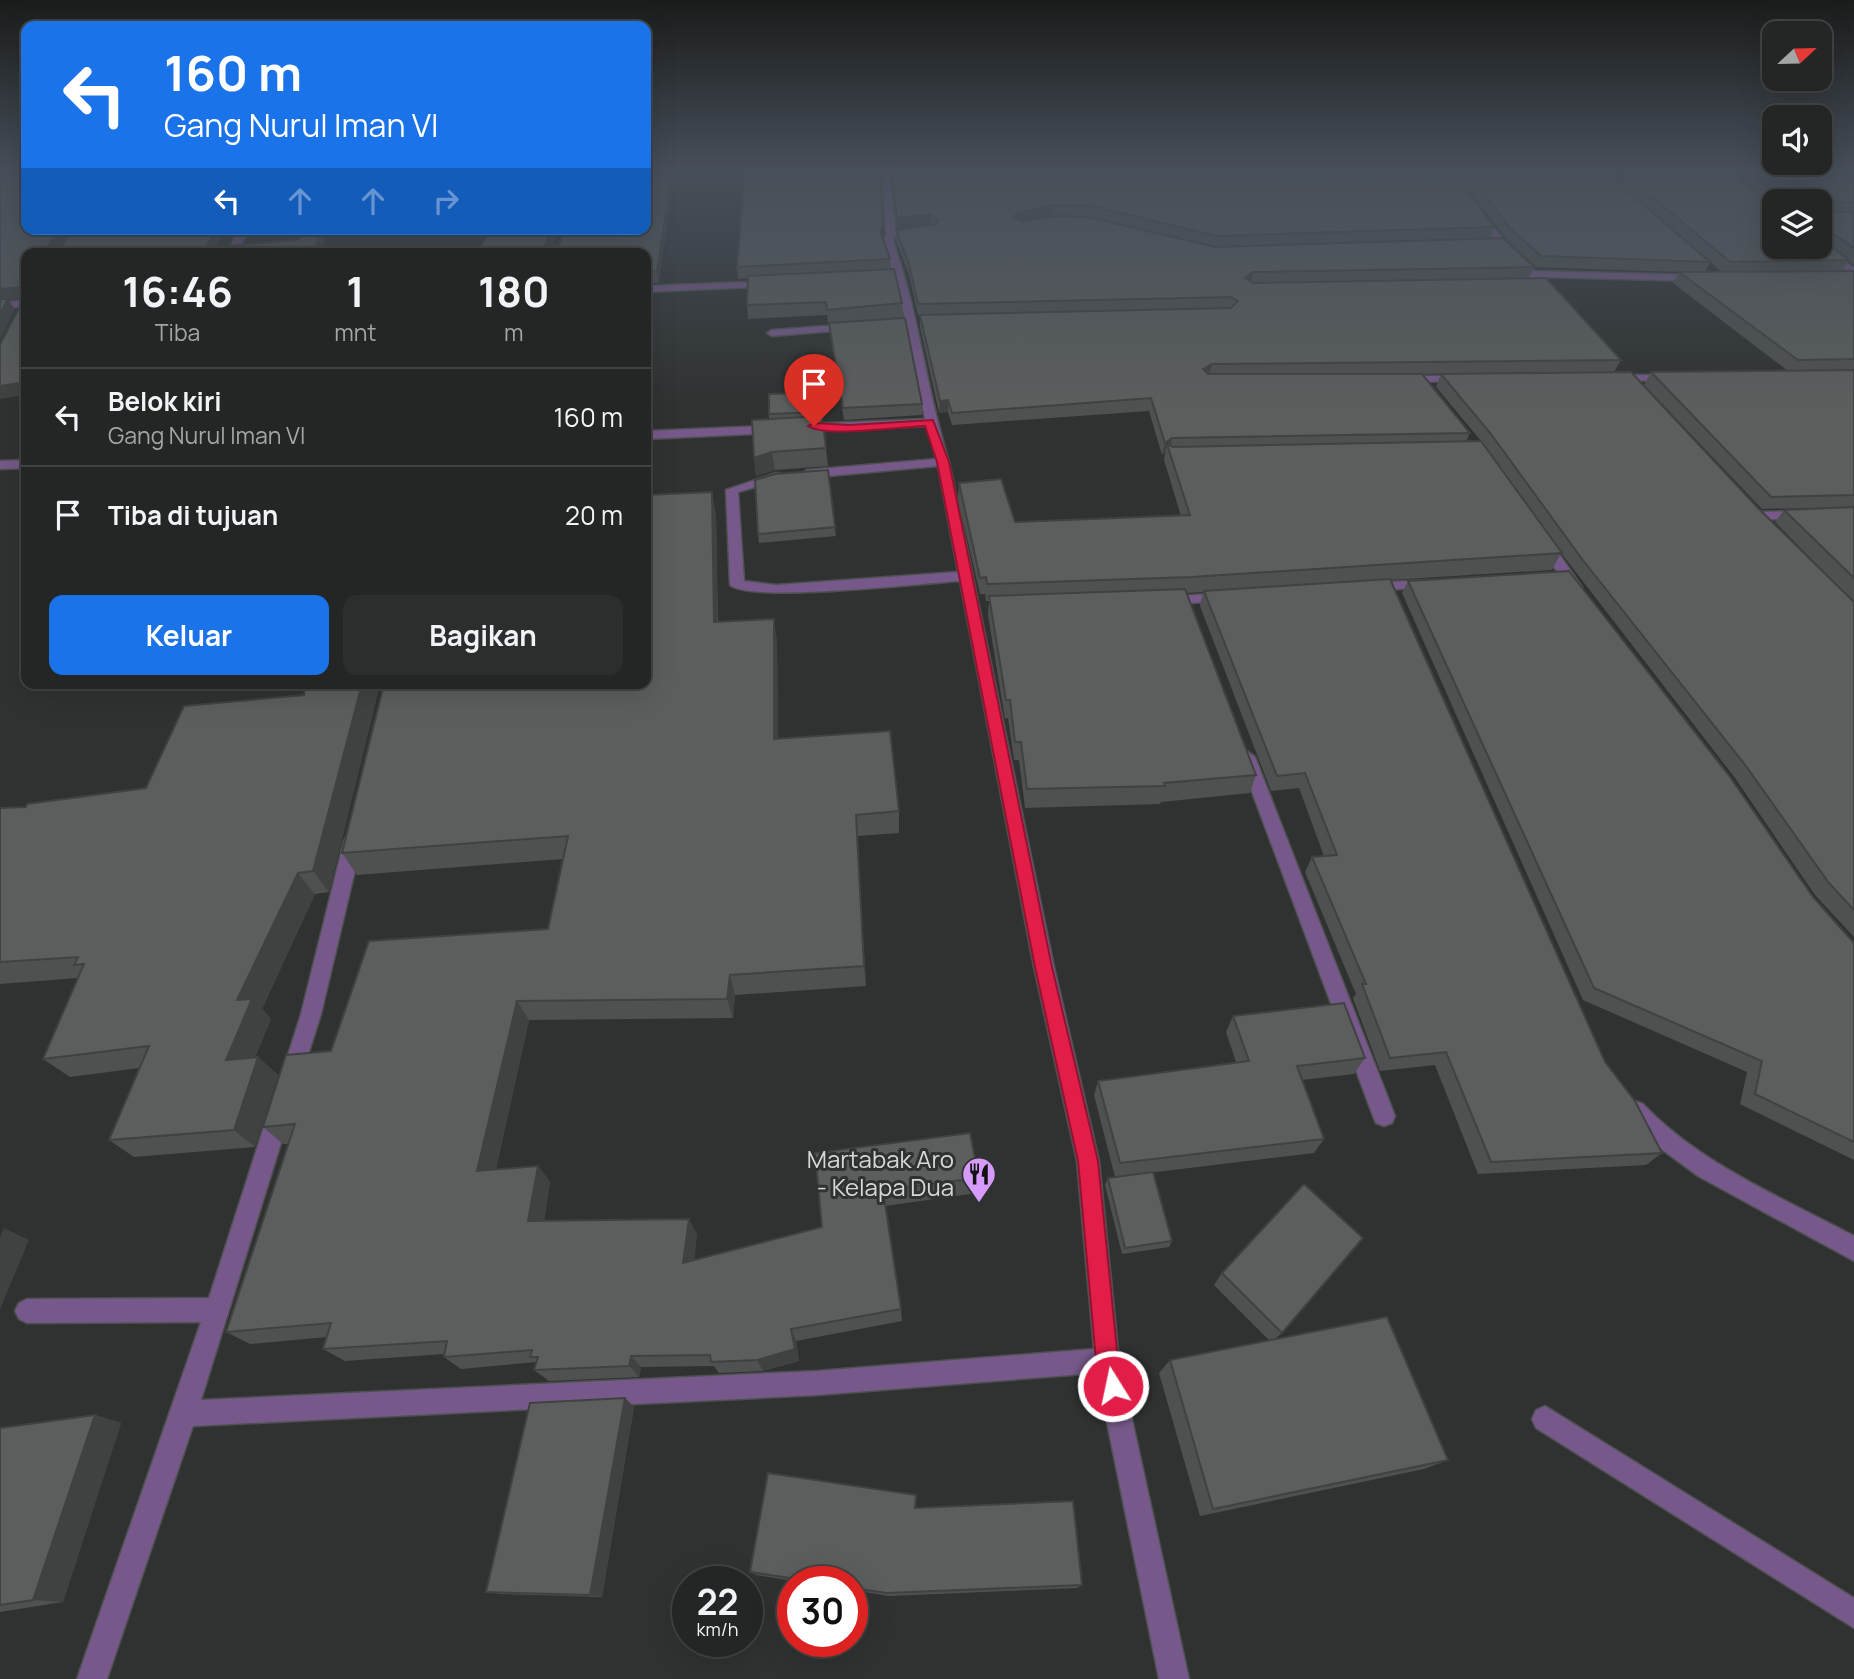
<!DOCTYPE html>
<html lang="id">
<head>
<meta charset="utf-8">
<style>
	:root { --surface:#232625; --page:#2b2e2d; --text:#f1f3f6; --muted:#a3a5a7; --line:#404342; --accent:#1a73e8 }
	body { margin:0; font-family:Manrope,sans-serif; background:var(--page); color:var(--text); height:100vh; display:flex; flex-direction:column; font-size:26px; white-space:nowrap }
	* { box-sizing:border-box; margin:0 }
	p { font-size:23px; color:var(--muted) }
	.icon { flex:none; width:38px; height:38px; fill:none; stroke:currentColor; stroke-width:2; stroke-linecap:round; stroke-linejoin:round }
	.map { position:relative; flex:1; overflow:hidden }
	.drawer { position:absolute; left:21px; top:248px; width:630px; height:441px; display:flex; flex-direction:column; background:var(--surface); border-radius:14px; box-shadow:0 7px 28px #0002,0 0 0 2px var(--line) }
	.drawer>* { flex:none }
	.banner { position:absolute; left:21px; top:21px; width:630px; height:214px; border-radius:14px; box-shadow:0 7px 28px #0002,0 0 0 2px var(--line); background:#1a73e8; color:#fff; overflow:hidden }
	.needle { width:46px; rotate:68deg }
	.buttons { position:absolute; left:1762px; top:21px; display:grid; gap:14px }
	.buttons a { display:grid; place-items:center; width:70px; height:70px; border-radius:14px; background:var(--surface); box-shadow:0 7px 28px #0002,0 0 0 2px var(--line); font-size:35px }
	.speed { position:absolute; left:672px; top:1566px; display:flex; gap:14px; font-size:35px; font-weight:700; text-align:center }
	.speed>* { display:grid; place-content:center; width:91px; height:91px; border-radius:50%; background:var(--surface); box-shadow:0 7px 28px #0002,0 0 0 2px var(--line); line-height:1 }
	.speed small { font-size:18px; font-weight:400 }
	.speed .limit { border:10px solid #d22; background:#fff; color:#111 }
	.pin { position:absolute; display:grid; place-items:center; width:60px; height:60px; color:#fff; margin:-72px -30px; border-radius:50% 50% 50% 0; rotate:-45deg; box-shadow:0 0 7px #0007 }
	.pin .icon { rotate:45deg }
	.me { position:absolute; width:77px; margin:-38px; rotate:350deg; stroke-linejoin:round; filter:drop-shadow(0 0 5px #0008) }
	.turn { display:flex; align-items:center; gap:24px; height:147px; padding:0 28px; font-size:32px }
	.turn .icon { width:91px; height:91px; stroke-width:2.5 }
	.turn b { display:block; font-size:49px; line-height:60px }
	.lanes { display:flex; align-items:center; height:66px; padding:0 28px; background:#0003; justify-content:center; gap:35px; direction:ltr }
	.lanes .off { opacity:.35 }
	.eta { display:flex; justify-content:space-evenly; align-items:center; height:119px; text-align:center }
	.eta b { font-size:42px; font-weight:700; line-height:49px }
	.button { display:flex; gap:14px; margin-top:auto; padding:14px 28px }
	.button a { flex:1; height:80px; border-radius:14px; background:var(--accent); color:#fff; font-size:28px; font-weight:700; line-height:80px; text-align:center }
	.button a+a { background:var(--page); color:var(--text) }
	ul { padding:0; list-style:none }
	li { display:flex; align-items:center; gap:21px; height:98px; padding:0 28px; border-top:2px solid var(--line) }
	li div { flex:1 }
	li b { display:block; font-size:26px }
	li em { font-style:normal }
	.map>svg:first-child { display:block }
</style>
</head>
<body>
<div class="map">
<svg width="1854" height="1679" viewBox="0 0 1854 1679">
	<rect width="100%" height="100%" fill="#2f3231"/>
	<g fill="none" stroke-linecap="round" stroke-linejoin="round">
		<!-- minor casing -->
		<g stroke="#4d504f" stroke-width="3">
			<path id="minor" d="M882 171H890L896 235 893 241C919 313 926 389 949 462L1054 967 1099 1161 1119 1360 1189 1679H1159L1097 1373 817 1395 193 1426 107 1679H77L201 1322 27 1323 19 1319 15 1311 19 1303 27 1299 209 1298 268 1114 271 1107 279 1104 287 1107 290 1114 201 1400 817 1371 1094 1349 1077 1161 1034 967 960 581C925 583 749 603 730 585L726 490 776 473 780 474V480L738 492 744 581 776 585 958 572 938 466 807 478 801 474 807 470 936 459 927 426 646 439V431L925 419 900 295 883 241 886 235Z
				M1443 171H1451L1505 242 1535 271 1697 275 1702 278 1697 281 1541 277 1559 295 1550 297 1499 246Z
				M1758 171H1794L1710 181 1706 178Z
				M233 229H242L246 234 237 254H227L236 234Z
				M1820 243 1854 268V276L1817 248Z
				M775 281 777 283 772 286 646 292V286Z
				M26 300V306L0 309V303Z
				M853 324 858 327 857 329 772 336 767 333 772 330Z
				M1615 375H1671L1677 378 1671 381 1611 380V376Z
				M1402 376H1461L1467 379 1461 382 1398 381V377Z
				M26 460V468L0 469V461Z
				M1801 511 1808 515 1806 518 1756 520 1749 516 1756 512Z
				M1545 540 1550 541 1582 587V593H1572L1538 544Z
				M1427 580 1432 581V587L1371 591 1364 587 1371 583Z
				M1225 593 1232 597 1230 600 1165 605 1158 601 1165 597Z
				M1247 751 1255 757 1395 1116 1392 1123 1384 1126 1376 1123 1373 1116 1239 757Z
				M353 834 359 836 362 841 321 1014 302 1074 299 1081 292 1084 285 1081 282 1074 301 1014 344 841 347 836Z
				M1635 1101 1643 1104C1700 1164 1781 1197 1854 1236V1261L1698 1176 1645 1137 1627 1118 1624 1111 1627 1104Z
				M1545 1406 1854 1598V1628L1536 1428 1532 1419 1536 1410Z"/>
		</g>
		<!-- minor -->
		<use href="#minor" fill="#76598a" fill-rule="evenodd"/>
	</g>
	<!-- wall -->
	<path fill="#4e5150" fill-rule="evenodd" d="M646 171 659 283H646V254H475L492 229H558L552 245H559L646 229Z
		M890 171H1451L1448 181 1494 227 1490 239 1534 267 1529 278 1621 360 1614 372 1411 374 1470 433 1466 442 1481 441 1436 387 1441 374 1758 508 1837 585 1775 522 1784 510 1854 507V937L1815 895 1735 778 1561 553 1552 570 1390 580 1605 1062 1662 1153 1646 1165 1478 1174 1435 1065 1380 1071 1353 998 1356 994 1305 872 1312 857 1324 856 1299 788 1271 791 1200 606 1203 592 1187 593 1256 775 1250 793 1161 802 1160 804 1025 808 1019 760H1014L1008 718 1005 719 988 615 989 601H986L985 594H980L958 499 959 483 1015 522 1181 516 1164 460 1165 453 1162 455 1149 411 952 425 948 412 939 413 920 327V315H918L909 275 896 241V230L897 229ZM1262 182H1319L1262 183ZM1052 215 1087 216 1030 221Z
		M1454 171H1604L1710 262 1705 272H1722L1620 185 1625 174H1609L1604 171H1718L1627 174 1738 180 1743 171H1854V265L1849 261 1842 271H1854V507L1762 509 1644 385 1651 372 1788 371 1673 283 1679 272 1536 267 1506 239ZM1774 201H1820L1774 247Z
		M883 223 882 237 890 259V269L902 303 903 317 828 323 827 315 748 319 747 305 748 278 738 279 737 267Z
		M829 323 922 404V415L844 420 830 334Z
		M819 393 828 466 775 470 756 476 754 458 769 419V414Z
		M828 470 836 536 759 543 758 534Z
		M716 515 718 622 777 641 778 739 899 811V833L857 836 866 986 735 995 733 1018 529 1020 496 1169 538 1166 550 1182 544 1221 697 1234 694 1261 822 1227 815 1153 979 1178 977 1193 885 1206 901 1309 902 1321 796 1341 799 1361 763 1371 719 1373 714 1366 641 1367 639 1377 549 1381 534 1370 536 1362 461 1369 444 1357V1354L345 1361 323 1349 327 1337 250 1344 226 1332 289 1144H283L263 1127 331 1051 548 929 563 859 357 875 342 853 646 684Z
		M1408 581 1813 897 1854 943V1160L1740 1104 1747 1072 1583 1000 1402 593Z
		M306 684H380L329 892 315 894 262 1009 271 1019 255 1057H258L278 1075 255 1147 134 1157 109 1140 139 1068 70 1077 43 1059 78 978 0 984V808L26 807 146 788 304 695Z
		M1233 1016 1365 1058 1354 1074 1302 1080 1324 1139 1314 1153 1115 1177 1094 1095 1098 1081 1236 1062 1226 1032Z
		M1108 1178 1172 1241 1169 1247 1122 1254 1105 1185Z
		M1222 1273 1282 1333 1275 1339 1448 1460 1424 1469 1200 1516 1159 1373 1170 1360 1269 1340 1214 1285Z
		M625 1398 634 1407 602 1597 501 1594 486 1592Z
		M95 1415 121 1423 63 1602 0 1612V1428Z
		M916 1500V1508L1082 1585 1077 1588 889 1596 852 1590V1582H800L756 1575 750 1572Z"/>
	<!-- shaded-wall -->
	<path fill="#404241" d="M672 171H675L659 283 657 271Z
		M1262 172 1260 182 1256 177Z
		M1053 205 1052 215 1016 224 1014 217 1017 213Z
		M931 215V226L897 229V218Z
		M883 223V234L881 242 880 231Z
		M59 229H72L57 254 49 245Z
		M215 229H225L214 254 206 248Z
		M320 229H325L327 232 321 254H314Z
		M551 229H558L549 254 545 245Z
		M1253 272 1250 283 1245 278Z
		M21 287 26 298 9 300 15 310 0 340V289Z
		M1212 364 1209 376 1203 369Z
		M26 382V395L0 399V386Z
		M948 400V412L939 413 940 401Z
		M1172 438 1170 450 1167 444 1165 453 1162 455 1165 443Z
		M772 452 775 470 756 476 754 458Z
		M712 492 716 515 718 644 714 622Z
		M774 619 777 641 778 761 774 739Z
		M362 684H380L329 892 313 871Z
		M856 815 857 836 866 986 864 966Z
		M298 873 315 894 262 1009 271 1019 247 1078 226 1060 237 1000Z
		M730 975 735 995 733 1018 727 999Z
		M517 1001 529 1020 492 1187 477 1171Z
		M258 1057 278 1075 255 1147 234 1130Z
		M538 1166 550 1182 541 1236 528 1221Z
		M689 1219 697 1234 692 1277 683 1263Z
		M4 1228 29 1240 0 1309V1237Z
		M791 1329 796 1341 799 1361 763 1371 757 1360Z
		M631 1356 641 1367 639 1377 629 1366Z
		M625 1398 634 1407 602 1597 590 1595Z
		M95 1415 121 1423 63 1602 33 1600Z"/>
	<!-- building -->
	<path fill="#5b5e5d" stroke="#404241" stroke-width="2" d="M0 171H26V229H59L49 245H63L72 229H215L206 248 297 240 311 229H320L314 254H26V382L0 386V345L21 304V287L0 289Z
		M646 171H672L657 271 646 272V254H475L492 229H551L545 245H559L565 229H646Z
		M745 171H880L883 223 880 231 890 259 737 267Z
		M891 171H1365L1262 172 1256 177 1262 183 1460 181 1494 227 1216 236 1088 205H1053L1017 213 1014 217 1022 222 1054 216 1088 217 1215 247 1503 238 1534 267 1253 272 1245 278 1253 283 1546 278 1621 360 1212 364 1203 369 1208 374H1422L1470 433 1172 438 1165 443 1151 398 952 413 948 400 940 401 920 315 1231 308 1238 301 1231 297 918 304 909 264 896 230 936 224 939 220 931 215 897 218Z
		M1466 171H1604L1710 262 1541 256 1510 228Z
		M1745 171H1854V203L1827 201 1825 212H1854V248L1826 229 1822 239 1849 260 1730 262 1625 174 1724 172 1774 202V247H1820V201H1781L1782 194Z
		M894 269 902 303 827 310 826 302 747 305 748 276Z
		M1854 271V359L1798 360 1679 272Z
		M0 299H8L0 314Z
		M905 318 922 404 843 408 829 323Z
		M1854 370V495L1771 497 1651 372Z
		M1631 372 1758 508 1854 602V910L1829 883 1746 766 1582 559 1491 434 1441 374Z
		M819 393 821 412 769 414V394Z
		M822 416 826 448 772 452 754 458 752 420Z
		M1481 441 1562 553 1191 577 987 584 986 577 980 578 959 483 1001 479 1015 522 1190 515 1167 444 1173 447Z
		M828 470 835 527 758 534 755 480 775 474Z
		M712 492 714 622 774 619V739L890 731 899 811 856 815 864 966 730 975 727 999 517 1001 477 1171 538 1166 528 1221 689 1219 683 1263 822 1227 815 1153 970 1133 979 1178 883 1190 901 1309 791 1329 795 1349 757 1360 711 1362 710 1355 631 1356 629 1366 534 1370 538 1357H530L532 1350 444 1357 447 1341 323 1349 331 1323 226 1332 295 1124 263 1127 286 1055 331 1051 369 941 548 929 568 836 342 853 384 684H646V495Z
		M1854 507V578L1784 510Z
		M1569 571 1730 777 1813 897 1854 943V1142L1755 1094 1762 1061 1594 988 1408 581Z
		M1390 579 1605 1062 1635 1101 1662 1153 1491 1162 1446 1052 1390 1058 1362 984H1366L1312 857 1337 855 1305 773 1277 776 1204 591Z
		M1185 589 1256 775 1164 783 1165 786 1027 789 1021 742H1015L1010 700H1006L989 596Z
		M306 684H362L313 871 298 873 237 1000 252 999 226 1060 258 1057 234 1130 109 1140 149 1046 43 1059 84 964 74 965 78 957 0 962V808L26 807 27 804 146 788 184 706 304 695Z
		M1344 1003 1365 1058 1297 1066 1324 1139 1120 1163 1098 1081 1249 1061 1233 1016Z
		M1153 1172 1172 1241 1125 1248 1108 1178Z
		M1304 1184 1363 1238 1282 1333 1222 1273Z
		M1387 1317 1448 1460 1213 1509 1170 1360Z
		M625 1398 590 1595 486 1592 530 1403Z
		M95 1415 33 1600 0 1605V1428Z
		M768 1473 916 1495 915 1508 1073 1501 1082 1585 887 1593 852 1588V1582H816L750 1572Z"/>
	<!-- sky -->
	<linearGradient id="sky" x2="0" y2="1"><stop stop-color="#1a1c1b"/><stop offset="0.42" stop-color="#474f5a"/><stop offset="1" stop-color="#474f5a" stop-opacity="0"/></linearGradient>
	<rect width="1854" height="406" fill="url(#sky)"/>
	<!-- route -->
	<path fill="#e11d48" stroke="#92132f" stroke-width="2" d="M933 420 949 462 1052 967 1098 1161 1118 1360 1124 1386 1121 1394 1113 1398 1105 1394 1096 1360 1078 1161 1035 967 937 462 925 426C901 427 825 438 808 426L814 423 849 425Z"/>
	<!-- icons -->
	<defs>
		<g id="restaurant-pin" transform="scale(1.75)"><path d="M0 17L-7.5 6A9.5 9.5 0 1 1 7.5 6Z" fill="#d69bfa" stroke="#2f3231"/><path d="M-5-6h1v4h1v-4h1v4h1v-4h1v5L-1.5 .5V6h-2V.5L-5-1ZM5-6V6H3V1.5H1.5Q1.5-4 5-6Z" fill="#111"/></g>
	</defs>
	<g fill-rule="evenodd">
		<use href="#restaurant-pin" x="979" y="1174"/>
	</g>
	<g text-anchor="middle" stroke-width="6" stroke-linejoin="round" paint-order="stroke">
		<!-- near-poi labels -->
		<g font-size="24" fill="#d6d8d7" stroke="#2f3231" text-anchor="end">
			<text x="954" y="1168">Martabak Aro<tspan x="954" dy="28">- Kelapa Dua</tspan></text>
		</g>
	</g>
</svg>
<div class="buttons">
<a><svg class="needle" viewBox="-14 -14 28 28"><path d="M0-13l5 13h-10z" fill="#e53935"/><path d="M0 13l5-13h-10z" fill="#a3a5a7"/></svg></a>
<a><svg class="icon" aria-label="sound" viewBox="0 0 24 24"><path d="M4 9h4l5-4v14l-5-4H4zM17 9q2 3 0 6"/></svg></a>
<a><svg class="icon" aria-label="layers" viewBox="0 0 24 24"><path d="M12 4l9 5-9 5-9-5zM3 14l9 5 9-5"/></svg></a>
</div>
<div class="speed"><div>22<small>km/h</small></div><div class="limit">30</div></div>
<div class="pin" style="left:814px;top:426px;background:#d93025"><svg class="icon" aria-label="arrive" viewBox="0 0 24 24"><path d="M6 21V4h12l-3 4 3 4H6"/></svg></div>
<svg class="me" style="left:1113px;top:1386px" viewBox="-20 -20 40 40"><circle r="17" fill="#e11d48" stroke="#fff" stroke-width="3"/><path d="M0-11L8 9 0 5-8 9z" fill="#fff"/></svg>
<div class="banner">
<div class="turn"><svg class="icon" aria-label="left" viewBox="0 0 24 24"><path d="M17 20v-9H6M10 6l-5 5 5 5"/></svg><div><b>160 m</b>Gang Nurul Iman VI</div></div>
<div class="lanes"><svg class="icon" aria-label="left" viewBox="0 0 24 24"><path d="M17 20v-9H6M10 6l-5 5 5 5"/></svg><svg class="icon off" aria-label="ahead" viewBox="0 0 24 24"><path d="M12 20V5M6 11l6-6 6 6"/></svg><svg class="icon off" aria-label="ahead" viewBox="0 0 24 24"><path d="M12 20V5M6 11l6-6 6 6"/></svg><svg class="icon off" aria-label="right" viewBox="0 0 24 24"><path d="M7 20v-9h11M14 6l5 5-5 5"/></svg></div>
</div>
<section class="drawer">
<div class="eta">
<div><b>16:46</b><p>Tiba</p></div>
<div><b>1</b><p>mnt</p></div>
<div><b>180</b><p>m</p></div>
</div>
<ul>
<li><svg class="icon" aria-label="left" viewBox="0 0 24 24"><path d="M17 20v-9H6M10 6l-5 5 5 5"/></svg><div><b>Belok kiri</b><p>Gang Nurul Iman VI</p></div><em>160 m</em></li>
<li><svg class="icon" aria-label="arrive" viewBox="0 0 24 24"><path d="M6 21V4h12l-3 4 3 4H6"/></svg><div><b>Tiba di tujuan</b></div><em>20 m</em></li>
</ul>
<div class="button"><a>Keluar</a><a>Bagikan</a></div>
</section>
</div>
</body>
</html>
